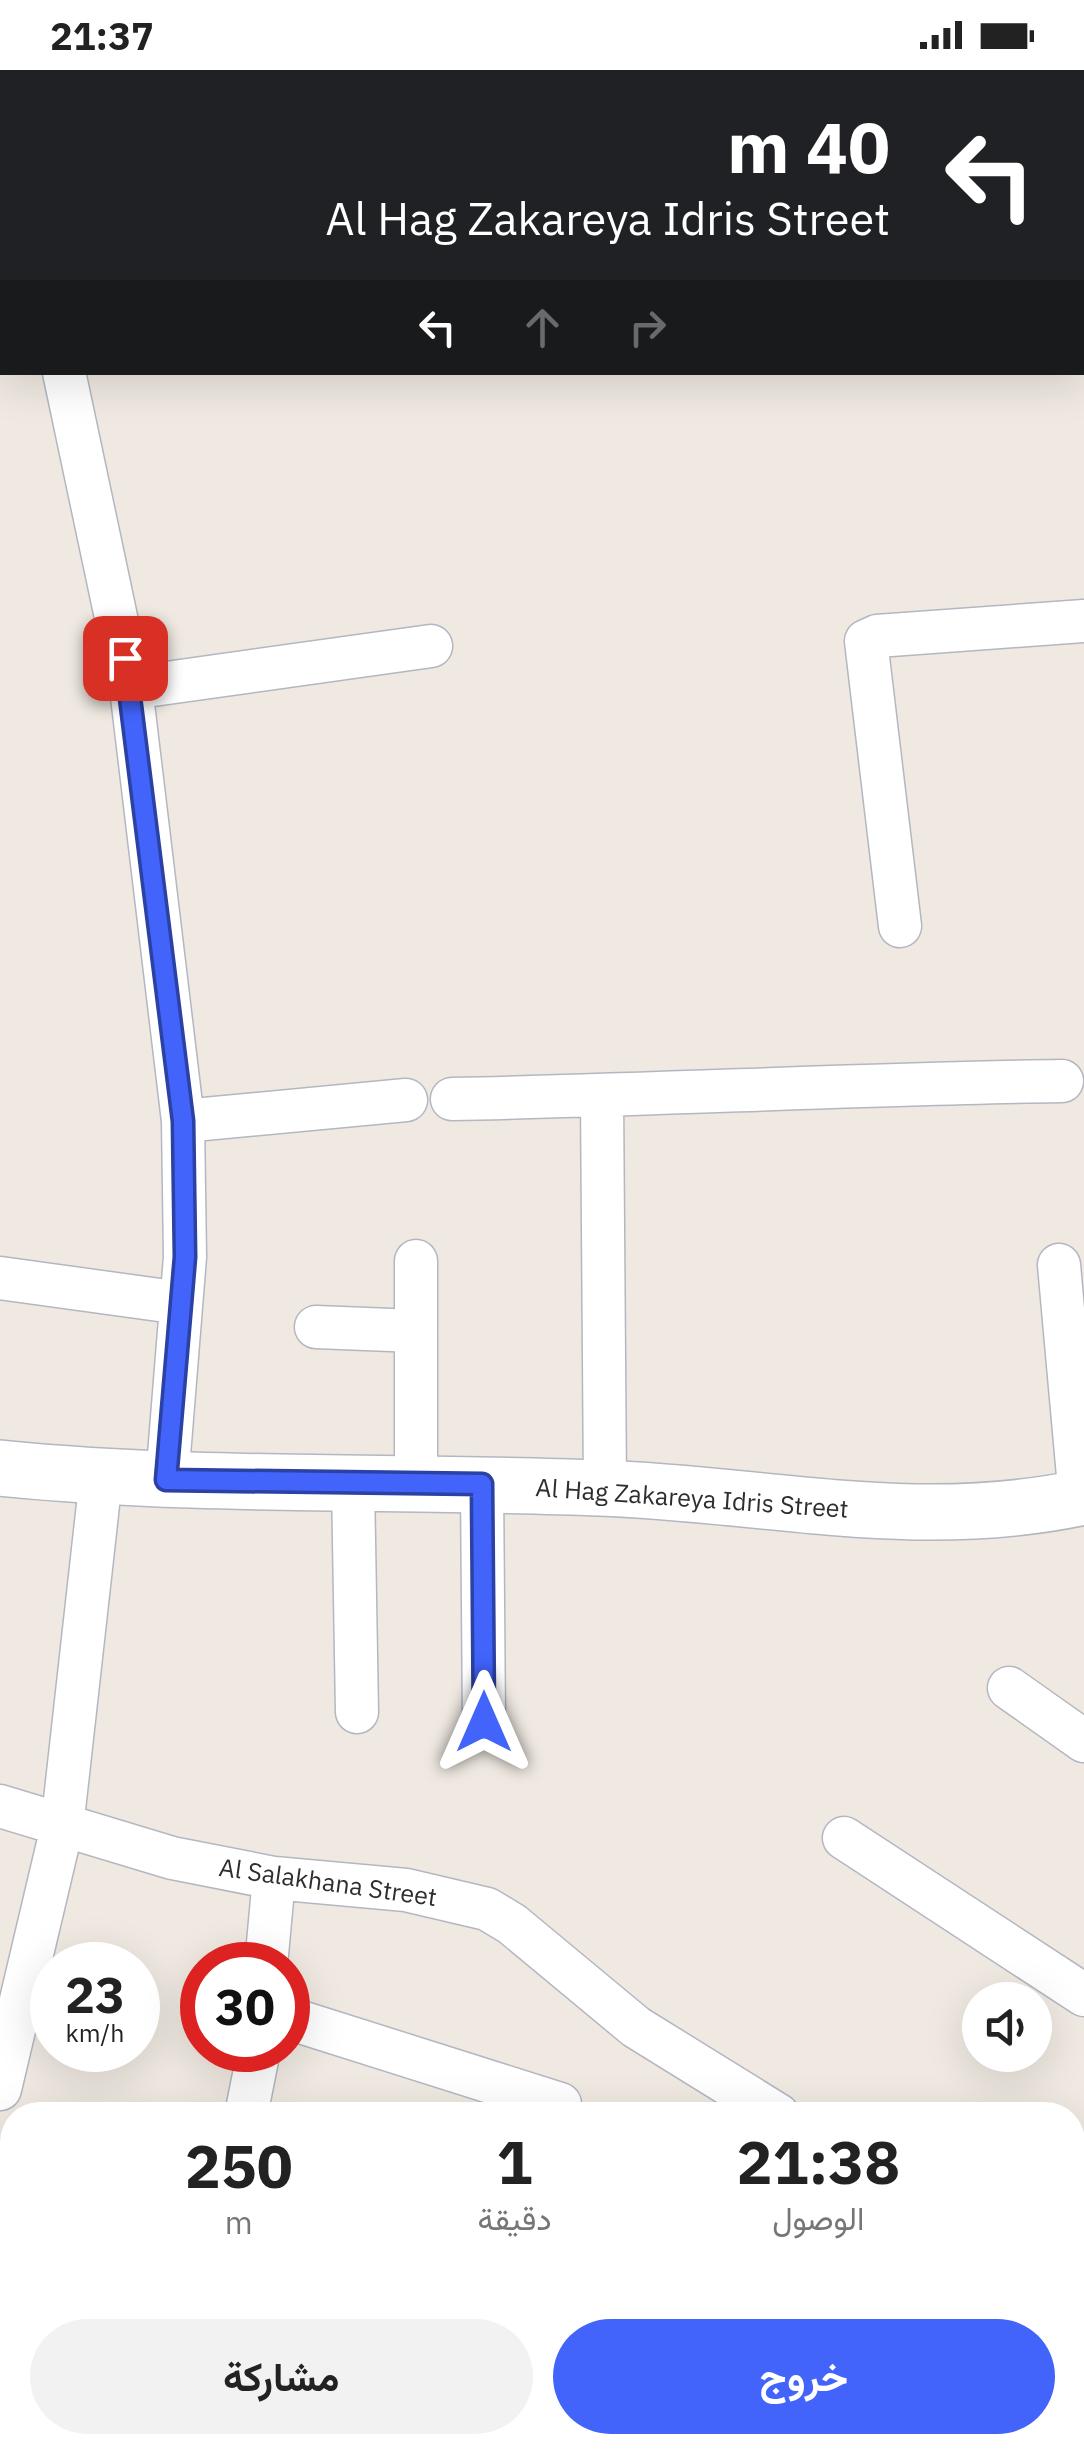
<!DOCTYPE html>
<html lang="ar">
<head>
<meta charset="utf-8">
<style>
	:root { --surface:#fff; --page:#f2f2f2; --text:#222; --muted:#767676; --accent:#4264fb }
	body { margin:0; font-family:"IBM Plex Sans",Vazirmatn,sans-serif; background:var(--page); color:var(--text); direction:rtl; height:100vh; display:flex; flex-direction:column; font-size:38px; white-space:nowrap }
	* { box-sizing:border-box; margin:0 }
	p { font-size:32px; color:var(--muted) }
	.icon { flex:none; width:55px; height:55px; fill:none; stroke:currentColor; stroke-width:2; stroke-linecap:round; stroke-linejoin:round }
	.map { position:relative; flex:1; overflow:hidden; direction:ltr }
	.sheet { position:absolute; left:0px; top:2032px; width:1085px; height:352px; display:flex; flex-direction:column; background:var(--surface); border-radius:40px 40px 0 0; box-shadow:0 10px 40px #0002; direction:rtl }
	.sheet>* { flex:none }
	.top-card { position:absolute; left:0px; top:0px; width:1085px; height:305px; box-shadow:0 10px 40px #0002; direction:rtl; background:#202124; color:#fff; overflow:hidden }
	.fabs { position:absolute; left:962px; top:1912px; display:grid; gap:20px }
	.fabs a { display:grid; place-items:center; width:90px; height:90px; border-radius:50%; background:var(--surface); box-shadow:0 10px 40px #0002; font-size:50px }
	.speed { position:absolute; left:30px; top:1872px; display:flex; gap:20px; font-size:50px; font-weight:700; text-align:center }
	.speed>* { display:grid; place-content:center; width:130px; height:130px; border-radius:50%; background:var(--surface); box-shadow:0 10px 40px #0002; line-height:1 }
	.speed small { font-size:25px; font-weight:400 }
	.speed .limit { border:15px solid #d22; background:#fff; color:#111 }
	.pin { position:absolute; display:grid; place-items:center; width:85px; height:85px; color:#fff; margin:-42px; border-radius:20px; box-shadow:0 5px 15px #0006 }
	.me { position:absolute; width:110px; margin:-55px; rotate:0deg; stroke-linejoin:round; filter:drop-shadow(0 0 8px #0008) }
	.turn { display:flex; align-items:center; gap:35px; height:210px; padding:0 30px; font-size:45px }
	.turn .icon { width:130px; height:130px; stroke-width:2.5 }
	.turn b { display:block; font-size:70px; line-height:85px }
	.lanes { display:flex; align-items:center; height:95px; padding:0 30px; background:#0003; justify-content:center; gap:50px; direction:ltr }
	.lanes .off { opacity:.35 }
	.eta { display:flex; justify-content:space-evenly; align-items:center; height:170px; text-align:center }
	.eta b { font-size:60px; font-weight:700; line-height:70px }
	.button { display:flex; gap:20px; margin-top:auto; padding:20px 30px }
	.button a { flex:1; height:115px; border-radius:60px; background:var(--accent); color:#fff; font-size:40px; font-weight:700; line-height:115px; text-align:center }
	.button a+a { background:var(--page); color:var(--text) }
	.status { display:flex; justify-content:space-between; align-items:center; height:70px; padding:0 50px; background:var(--surface); direction:ltr }
	.status svg { height:28px; fill:currentColor }
	.map>svg:first-child { display:block }
</style>
</head>
<body>
<div class="status"><b>21:37</b><svg viewBox="0 0 49 12"><path d="M0 12V9h3v3zM5 12V6h3v6zM10 12V3h3v9zM15 12V0h3v12zM26 1h20v11H26zM47 4h2v5h-2z"/></svg></div>
<div class="map">
<svg width="1084" height="2384" viewBox="0 0 1084 2384">
	<rect width="100%" height="100%" fill="#efe9e1"/>
	<g fill="none" stroke-linecap="round" stroke-linejoin="round">
		<!-- street casing -->
		<g stroke="#b4b7c1" stroke-width="45">
			<path id="street" d="M18 0V2
				M0 187H2
				M64 302 131 618 183 1051 185 1187 167 1410
				M131 618 431 576
				M900 856 866 571 877 566 1084 551
				M602 1027 605 1418
				M452 1029C656 1025 859 1014 1062 1011
				M183 1051 406 1030
				M416 1191V1414
				M1059 1195 1080 1428
				M0 1208 181 1233
				M316 1257 416 1261
				M353 1413 357 1642
				M482 1414 484 1652
				M1009 1618 1084 1671
				M0 1736 172 1788 274 1808 406 1820 487 1839 512 1854 636 1957 778 2045
				M844 1768 1084 1925
				M266 1895 274 1808
				M288 1948 560 2034
				M0 2019 62 1757 101 1408
				M246 2045 259 1980
				M1072 2192 1084 2181
				M536 2372 543 2384
				M1019 2372 1020 2384
				M0 2375 31 2384
				M98 2384 103 2372
				M730 2384 745 2372"/>
		</g>
		<!-- secondary casing -->
		<g stroke="#b4b7c1" stroke-width="58">
			<path id="secondary" d="M0 1398C199 1418 400 1410 600 1418 767 1424 916 1463 1084 1427"/>
		</g>
		<!-- street -->
		<use href="#street" stroke="#fff" stroke-width="42"/>
		<!-- secondary -->
		<use href="#secondary" stroke="#fff" stroke-width="55"/>
	</g>
	<g fill="none" stroke-linecap="round" stroke-linejoin="round">
		<!-- route casing -->
		<g stroke="#2b41a3" stroke-width="25">
			<path id="route" d="M125 588 183 1051 185 1187 166 1410 482 1414 484 1652"/>
		</g>
		<!-- route -->
		<use href="#route" stroke="#4264fb" stroke-width="18"/>
	</g>
	<g text-anchor="middle" stroke-width="9" stroke-linejoin="round" paint-order="stroke">
		<!-- street labels -->
		<g font-size="25" fill="#2e2e2e" stroke="#fff">
			<text transform="translate(692 1428) rotate(4)" y="9">Al Hag Zakareya Idris Street</text>
			<text transform="translate(328 1812) rotate(8)" y="9">Al Salakhana Street</text>
		</g>
	</g>
</svg>
<div class="fabs">
<a><svg class="icon" aria-label="sound" viewBox="0 0 24 24"><path d="M4 9h4l5-4v14l-5-4H4zM17 9q2 3 0 6"/></svg></a>
</div>
<div class="speed"><div>23<small>km/h</small></div><div class="limit">30</div></div>
<div class="pin" style="left:125px;top:588px;background:#d93025"><svg class="icon" aria-label="arrive" viewBox="0 0 24 24"><path d="M6 21V4h12l-3 4 3 4H6"/></svg></div>
<svg class="me" style="left:484px;top:1652px" viewBox="-20 -20 40 40"><path d="M0-17L14 15 0 8-14 15z" fill="#4264fb" stroke="#fff" stroke-width="4"/></svg>
<div class="top-card">
<div class="turn"><svg class="icon" aria-label="left" viewBox="0 0 24 24"><path d="M17 20v-9H6M10 6l-5 5 5 5"/></svg><div><b>40 m</b>Al Hag Zakareya Idris Street</div></div>
<div class="lanes"><svg class="icon" aria-label="left" viewBox="0 0 24 24"><path d="M17 20v-9H6M10 6l-5 5 5 5"/></svg><svg class="icon off" aria-label="ahead" viewBox="0 0 24 24"><path d="M12 20V5M6 11l6-6 6 6"/></svg><svg class="icon off" aria-label="right" viewBox="0 0 24 24"><path d="M7 20v-9h11M14 6l5 5-5 5"/></svg></div>
</div>
<section class="sheet">
<div class="eta">
<div><b>21:38</b><p>الوصول</p></div>
<div><b>1</b><p>دقيقة</p></div>
<div><b>250</b><p>m</p></div>
</div>
<div class="button"><a>خروج</a><a>مشاركة</a></div>
</section>
</div>
</body>
</html>
